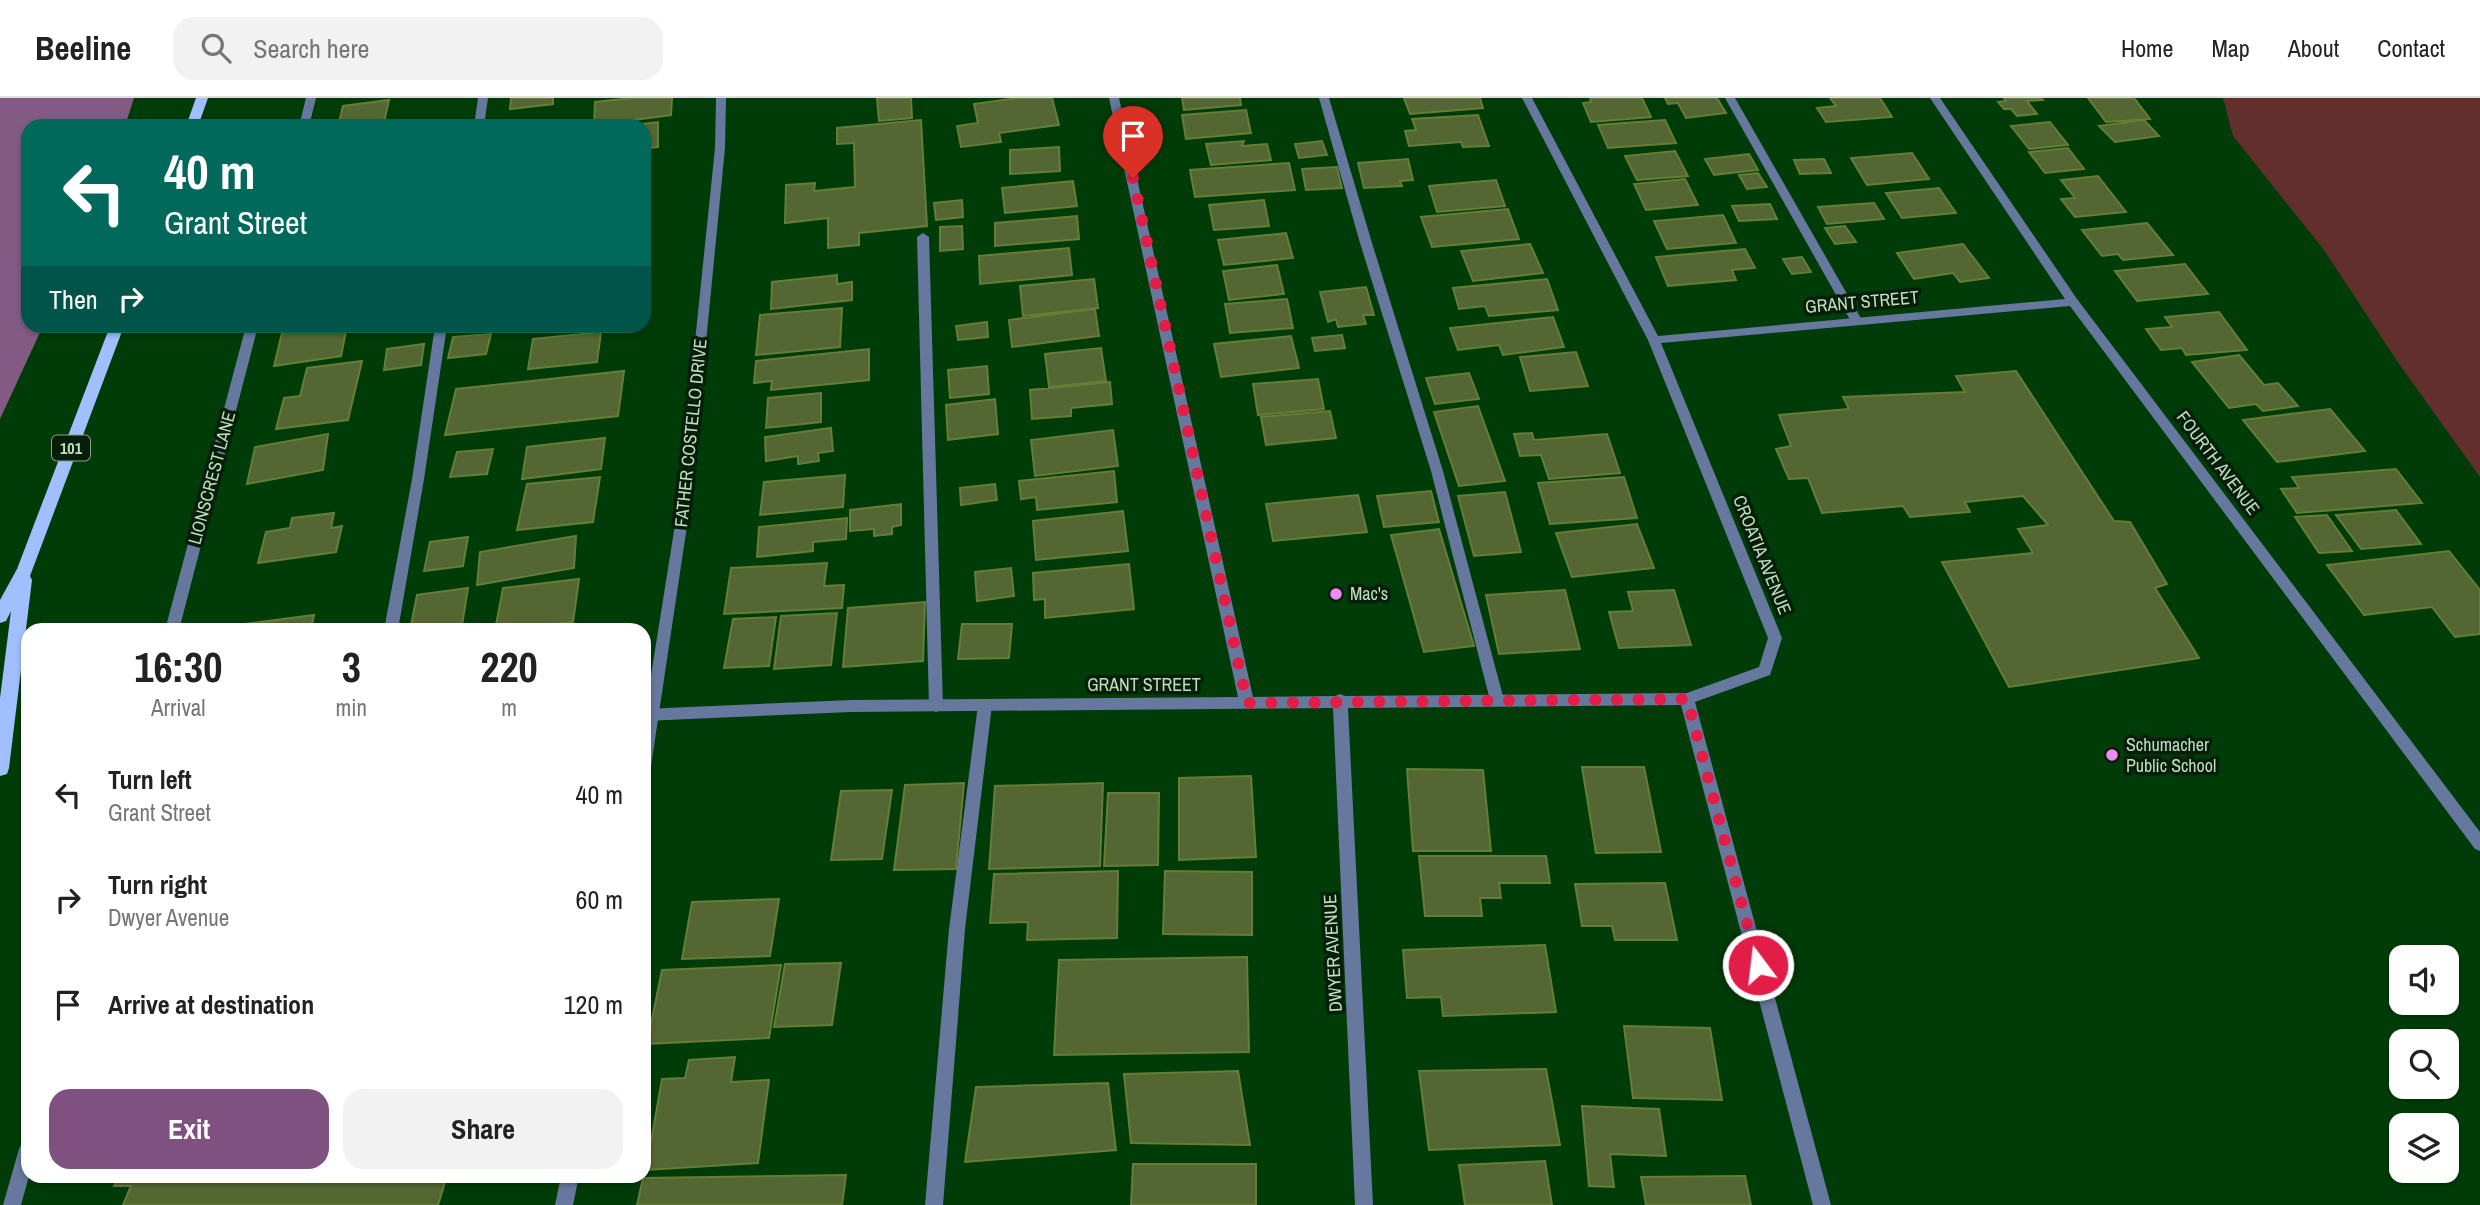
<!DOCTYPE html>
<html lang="en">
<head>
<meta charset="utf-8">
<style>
	:root { --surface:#fff; --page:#f2f2f2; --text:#222; --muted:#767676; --line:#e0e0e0; --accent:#7f5181 }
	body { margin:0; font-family:"Archivo Narrow",sans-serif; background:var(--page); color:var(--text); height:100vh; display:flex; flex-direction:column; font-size:26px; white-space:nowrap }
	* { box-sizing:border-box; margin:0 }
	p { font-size:23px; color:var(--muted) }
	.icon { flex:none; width:38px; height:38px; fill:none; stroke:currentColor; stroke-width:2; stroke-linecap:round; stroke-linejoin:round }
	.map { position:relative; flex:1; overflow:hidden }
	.side { position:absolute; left:21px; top:525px; width:630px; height:560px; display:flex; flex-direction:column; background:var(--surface); border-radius:21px; box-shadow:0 2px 5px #0004 }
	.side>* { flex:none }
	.hud { position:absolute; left:21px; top:21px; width:630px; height:214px; border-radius:21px; box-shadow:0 2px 5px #0004; background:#00695c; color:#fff; overflow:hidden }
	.buttons { position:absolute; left:2389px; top:847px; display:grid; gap:14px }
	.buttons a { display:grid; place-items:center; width:70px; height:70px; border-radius:14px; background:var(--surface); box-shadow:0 2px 5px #0004; font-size:35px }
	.pin { position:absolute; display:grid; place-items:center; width:60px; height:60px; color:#fff; margin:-72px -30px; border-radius:50% 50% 50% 0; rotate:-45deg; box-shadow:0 0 7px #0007 }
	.pin .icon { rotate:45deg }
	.me { position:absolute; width:77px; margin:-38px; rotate:345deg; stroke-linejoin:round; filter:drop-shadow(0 0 5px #0008) }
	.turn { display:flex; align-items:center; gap:24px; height:147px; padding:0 28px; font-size:32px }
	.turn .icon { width:91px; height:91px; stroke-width:2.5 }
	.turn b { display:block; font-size:49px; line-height:60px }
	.then { display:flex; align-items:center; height:66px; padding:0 28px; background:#0003; gap:14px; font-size:26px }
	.eta { display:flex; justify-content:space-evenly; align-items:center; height:119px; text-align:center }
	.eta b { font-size:42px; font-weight:700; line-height:49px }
	.cta { display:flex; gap:14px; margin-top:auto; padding:14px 28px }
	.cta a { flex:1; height:80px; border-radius:21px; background:var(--accent); color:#fff; font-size:28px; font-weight:700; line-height:80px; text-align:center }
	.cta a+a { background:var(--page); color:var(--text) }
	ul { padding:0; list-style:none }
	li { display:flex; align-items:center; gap:21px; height:105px; padding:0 28px }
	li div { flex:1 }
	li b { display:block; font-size:26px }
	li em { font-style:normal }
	header { display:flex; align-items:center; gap:42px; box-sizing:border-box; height:98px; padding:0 35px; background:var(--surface); border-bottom:2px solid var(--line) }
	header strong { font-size:33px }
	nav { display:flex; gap:38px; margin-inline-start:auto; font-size:24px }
	.search { width:490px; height:63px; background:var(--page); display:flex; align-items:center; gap:18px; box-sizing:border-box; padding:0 24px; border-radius:21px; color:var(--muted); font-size:26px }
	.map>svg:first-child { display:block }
</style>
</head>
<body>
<header>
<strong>Beeline</strong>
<div class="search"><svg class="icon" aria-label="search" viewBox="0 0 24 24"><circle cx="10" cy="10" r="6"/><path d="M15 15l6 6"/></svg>Search here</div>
<nav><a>Home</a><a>Map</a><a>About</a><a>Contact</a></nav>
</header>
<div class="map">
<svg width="2480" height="1107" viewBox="0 0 2480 1107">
	<rect width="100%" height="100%" fill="#003c08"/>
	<!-- green -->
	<path fill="#622f2c" d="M2223 0H2480V379L2397 263 2324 152 2233 38Z"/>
	<!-- water -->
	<path fill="#825a84" d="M0 0H134L125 28H28V228H43L0 321Z"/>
	<!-- building -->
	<path fill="#546631" stroke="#657d37" stroke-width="2" d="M511 0H553V6L510 11Z
		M632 0H672L671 17 594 27 595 4Z
		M877 0H911L912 20 879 23Z
		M1017 0H1052L1059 27 999 35 1001 44 961 49 957 28 978 25 974 6Z
		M1182 0H1240L1241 7 1184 12Z
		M1404 0H1480L1483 10 1410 16Z
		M1590 0H1642L1651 19 1591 24 1583 5 1591 4Z
		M1665 0H1717L1726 15 1686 20 1678 5 1668 6Z
		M1830 0H1880L1892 19 1826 24 1817 10 1836 8Z
		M2004 0H2041L2043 2 2027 3 2037 16 2017 18 2011 11H2004L1998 4 2006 3Z
		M2088 0H2134L2150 21 2106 24Z
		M389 2 384 25 338 28 343 8Z
		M1246 12 1251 35 1186 41 1182 17Z
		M1478 17 1489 48 1463 49 1461 44 1409 48 1405 33 1416 32 1412 21Z
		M921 22 927 128 859 135V147L828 150V120L785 125 786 87 815 85 814 93 855 89 854 45 837 46V30Z
		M1665 22 1676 45 1608 50 1598 27Z
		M2144 22 2159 38 2115 44 2099 28Z
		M658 24V49L644 51V28H624Z
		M2050 24 2068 47 2029 51 2011 28Z
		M1244 43 1242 48 1267 46 1271 62 1211 67 1206 46Z
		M1322 43 1327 57 1299 60 1295 46Z
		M1059 49 1060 73 1010 76V52Z
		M2068 50 2084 71 2045 75 2029 54Z
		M1675 53 1688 78 1637 82 1625 58Z
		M1912 55 1929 81 1867 87 1851 60Z
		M1749 56 1758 72 1714 77 1705 61Z
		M1408 61 1413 82 1400 83 1402 88 1364 90 1358 65Z
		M1824 61 1831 75 1800 76 1794 62Z
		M1289 65 1295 92 1195 99 1190 72Z
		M1337 69 1342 90 1306 92 1302 71Z
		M1758 75 1767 89 1747 91 1739 77Z
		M2098 78 2126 114 2075 119 2061 101 2075 100 2061 82Z
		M1685 81 1698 107 1646 112 1634 86Z
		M1496 82 1505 108 1437 114 1429 88Z
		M1073 83 1077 108 1005 115 1002 90Z
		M1939 90 1956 115 1902 120 1886 95Z
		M962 102 963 119 936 122 934 105Z
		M1264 102 1269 128 1214 132 1209 107Z
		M1874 105 1884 121 1827 126 1818 109Z
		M1770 106 1777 121 1739 123 1732 108Z
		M1508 111 1519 141 1432 149 1421 119Z
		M1723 117 1736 145 1667 151 1654 123Z
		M1077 118 1079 141 995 148V125Z
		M2147 125 2173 157 2123 162 2118 156 2102 158 2082 132Z
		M962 128 963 151 940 153V129Z
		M1845 128 1856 144 1835 146 1825 130Z
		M1286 135 1293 160 1224 167 1218 142Z
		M1530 146 1543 175 1473 183 1461 153Z
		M1963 146 1989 180 1960 184 1953 175 1914 181 1897 155Z
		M1069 150 1072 177 980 186 979 158Z
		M1745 151 1755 170 1732 172 1736 182 1668 188 1656 159Z
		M1802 159 1811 174 1792 176 1783 161Z
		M2185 166 2208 196 2137 203 2115 173Z
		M1277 167 1284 196 1229 202 1223 173Z
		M837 177V186L852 184V202L771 211 772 184Z
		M1094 181 1098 210 1023 218 1020 188Z
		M1547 181 1558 212 1489 218 1485 208 1459 211 1453 190Z
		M1366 189 1374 217H1363L1366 226 1338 229 1336 221 1328 224 1320 194Z
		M1287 201 1293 230 1230 235 1225 206Z
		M842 210 840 249 756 257 760 217Z
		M1095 211 1099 238 1012 249 1009 222Z
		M2219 214 2247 252 2186 257 2182 250 2161 252 2146 231 2172 229 2165 219Z
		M1553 219 1564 249 1503 257 1499 247 1458 252 1450 230Z
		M987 224 988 239 958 242 956 228Z
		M332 228H347L341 258 274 268 282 235Z
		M601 234 597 264 528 271 533 241Z
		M491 236 486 256 448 260 453 239Z
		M1342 237 1345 250 1315 253 1312 240Z
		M1291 238 1299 270 1221 279 1214 246Z
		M424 246 421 267 384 272 387 251Z
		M1101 250 1106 283 1049 289 1045 256Z
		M869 251V282L771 292 772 283 754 285 756 263Z
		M1576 254 1588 288 1530 293 1520 259Z
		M2239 257 2264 287 2278 285 2298 308 2263 313 2256 306 2229 310 2192 264Z
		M362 263 348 322 276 331 284 300 300 298 307 270Z
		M987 268 989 296 950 300 948 272Z
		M624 273 618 318 445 337 456 291Z
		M2016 273 2114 423 2130 424 2167 486 2155 490 2199 560 2009 589 1942 464 2033 455 2018 431 2048 427 2023 398 1965 404 1970 414 1910 419 1903 408 1822 415 1808 380 1789 381 1776 351 1791 348 1779 317 1849 311 1843 299 1965 294 1956 278Z
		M1469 275 1479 301 1435 306 1426 280Z
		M1318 281 1324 311 1258 317 1253 286Z
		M1110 284 1112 306 1071 310V318L1032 321 1030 292Z
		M821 295V324L766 330 768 300Z
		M995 301 998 336 948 342 946 307Z
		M1478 308 1505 383 1459 388 1434 314Z
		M2330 311 2365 353 2277 364 2243 322Z
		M1330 313 1336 340 1266 347 1261 319Z
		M831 330 833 353 818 355 819 363 798 366V358L766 363 765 339Z
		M1113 332 1118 368 1035 378 1031 342Z
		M1532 335 1534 342 1607 336 1620 375 1549 381 1541 357 1520 358 1514 336Z
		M328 336 323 372 247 386 255 349Z
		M605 340 601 371 522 381 527 349Z
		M493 351 487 376 450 379 457 354Z
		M2396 371 2422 405 2297 415 2281 391 2299 390 2292 379Z
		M1114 373 1117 404 1037 412 1036 399 1021 401 1019 383Z
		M845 377 843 409 760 417 764 384Z
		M600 379 593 424 517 432 527 386Z
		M1624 379 1637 420 1550 426 1538 385Z
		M995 386 997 402 961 407 960 390Z
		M1431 393 1439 424 1384 429 1377 398Z
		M1505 394 1521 454 1474 458 1458 398Z
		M1358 397 1367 434 1273 443 1266 406Z
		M901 406V427L892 429V436L874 438V431L850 433V412Z
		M2396 412 2421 446 2361 451 2336 417Z
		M1123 413 1128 453 1036 462 1033 423Z
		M334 415 331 430 342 428 336 454 258 465 266 434 290 430 292 420Z
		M2327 417 2352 453 2319 455 2295 419Z
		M847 420 846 441 813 444V453L757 459 759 429Z
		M1637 426 1654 470 1572 479 1556 435Z
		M1439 431 1474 548 1424 554 1391 437Z
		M576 438 574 470 477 487 480 454Z
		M468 439 463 468 424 473 430 444Z
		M2449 453 2480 492V536L2455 539 2432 509 2364 517 2327 467Z
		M827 465 824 488 844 487 842 510 724 516 731 470Z
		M1129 466 1134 511 1045 520V501L1034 502 1033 475Z
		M1011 470 1014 498 977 503 975 474Z
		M579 481 573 524 495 532 503 490Z
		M468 490 462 527 410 532 417 497Z
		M1565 492 1580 551 1499 556 1486 497Z
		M1674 492 1691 547 1619 550 1609 514 1633 513 1628 494Z
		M925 504 923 563 843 569 848 510Z
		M837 515 831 567 774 571 781 518Z
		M314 517 311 532H215V530Z
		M776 519 769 568 724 570 733 521Z
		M962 526H1012L1009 560 958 561Z
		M1582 669H1644L1661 754 1596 755Z
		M1407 671 1483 672 1491 753H1413Z
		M1251 678 1256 759 1179 762V680Z
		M964 685 956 771 894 772 905 687Z
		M1103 685 1100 768 989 771 995 688Z
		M892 692 882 761 831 762 841 693Z
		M1108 695H1159L1158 767 1104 768Z
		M1419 758H1546L1550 785H1499L1501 800H1480L1482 818H1425Z
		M1118 773 1117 840 1027 842 1028 824 990 825 994 776Z
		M1165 773 1252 774V837L1163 836Z
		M1665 785 1677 842H1615L1612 828H1582L1575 786Z
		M779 801 770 858 682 861 692 804Z
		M1545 847 1556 914 1443 918 1441 899 1407 900 1403 852Z
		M1247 859 1249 954 1054 957 1059 862Z
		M841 865 832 927 774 929 785 866Z
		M781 867 769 940 647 946 662 872Z
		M1624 928 1710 930 1722 1002 1633 1000Z
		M735 959 731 984 769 982 758 1065 646 1072 662 981 685 980 689 962Z
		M1546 971 1560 1047 1429 1052 1419 973Z
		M1238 973 1250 1047 1131 1045 1124 976Z
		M1108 985 1116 1052 965 1064 976 989Z
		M1582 1008 1659 1011 1666 1058 1610 1056 1614 1089 1589 1088Z
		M1545 1063 1552 1107H1465L1459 1067Z
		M1133 1066H1256V1107H1131Z
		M846 1077 842 1107H637L643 1080Z
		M119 1078H260L258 1083 446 1081 438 1107H123L131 1088H114Z
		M1745 1078 1751 1107H1646L1641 1079Z"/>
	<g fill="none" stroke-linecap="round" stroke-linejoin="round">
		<!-- service -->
		<path fill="#66789e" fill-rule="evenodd" d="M478 0H488L484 28H474Z
			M1319 0H1329L1372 145 1443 373 1504 602 1502 606 1497 608 1492 606 1490 602 1431 373 1360 145Z
			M1725 0H1735L1863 224 1861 227H1853Z
			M923 135 929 139 943 608 941 612 936 614 931 612 929 608 917 139Z
			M435 228H447L424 381 398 532H384L412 381Z
			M985 601 990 603 992 607 965 831 943 1107H925L949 831 978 607 980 603Z"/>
		<!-- minor -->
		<path fill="#66789e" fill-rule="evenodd" d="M306 0H316L309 28H299Z
			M1109 0H1119L1253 599 1335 598 1340 596 1345 598 1687 595 1759 569 1768 540 1648 242 1522 0H1532L1658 238 2065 201 1930 0H1940L2077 201 2480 734V753L2475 751 2070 208 1661 245 1782 540 1770 577 1695 604 1831 1107H1813L1681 607 1348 610 1373 1107H1355L1333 610 851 614 644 623V611L851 602 1238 599Z
			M246 228H258L179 532H165Z
			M28 1042 29 1078 21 1107H3L19 1051 22 1045Z"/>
		<!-- tertiary -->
		<path fill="#66789e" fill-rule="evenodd" d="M716 0H726L725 50 690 408 651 668 649 673 644 674V621L678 408 715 50Z
			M561 1078H579L573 1107H555Z"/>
		<!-- primary -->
		<path fill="#a1bffe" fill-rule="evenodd" d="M196 0H208L198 28H186Z
			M110 228H124L30 478 32 482 9 670 7 676 0 678V600L11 513 6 523 0 525V502L17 471Z"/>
	</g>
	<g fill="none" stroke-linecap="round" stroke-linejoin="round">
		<!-- route -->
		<path stroke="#e11d48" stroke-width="12" stroke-dasharray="0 21.6" d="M1133 80 1247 605 1687 601 1758 867"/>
	</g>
	<!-- markers -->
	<g fill="#f08bf6" stroke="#071e09" stroke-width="2.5">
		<circle cx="1336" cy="496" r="7"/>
		<circle cx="2112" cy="657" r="7"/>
	</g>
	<g text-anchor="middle" stroke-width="7" stroke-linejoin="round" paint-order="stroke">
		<!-- shield labels -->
		<rect fill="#071e09" stroke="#89a48a" stroke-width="2" x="52" y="337.5" width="38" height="25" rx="5"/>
		<g font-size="16" font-weight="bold" fill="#c1dec1">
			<text x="71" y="356">101</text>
		</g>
		<!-- street labels -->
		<g font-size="18" fill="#c1dec1" stroke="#071e09">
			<text transform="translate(1862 204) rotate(-5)" y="6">GRANT STREET</text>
			<text transform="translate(691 335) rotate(-84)" y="6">FATHER COSTELLO DRIVE</text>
			<text transform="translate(2218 365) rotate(53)" y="6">FOURTH AVENUE</text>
			<text transform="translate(212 380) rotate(-75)" y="6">LIONSCREST LANE</text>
			<text transform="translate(1762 457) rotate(68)" y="6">CROATIA AVENUE</text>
			<text x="1144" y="593">GRANT STREET</text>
			<text transform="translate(1333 855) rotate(-93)" y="6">DWYER AVENUE</text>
		</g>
		<!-- poi labels -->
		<g font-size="18" fill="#c1dec1" stroke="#071e09" text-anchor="start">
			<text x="1350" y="502">Mac's</text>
			<text x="2126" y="653">Schumacher<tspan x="2126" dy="21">Public School</tspan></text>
		</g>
	</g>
</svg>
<div class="buttons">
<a><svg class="icon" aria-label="sound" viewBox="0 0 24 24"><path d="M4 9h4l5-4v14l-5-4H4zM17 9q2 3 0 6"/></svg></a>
<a><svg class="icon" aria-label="search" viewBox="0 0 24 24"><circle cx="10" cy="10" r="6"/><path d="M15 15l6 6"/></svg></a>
<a><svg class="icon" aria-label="layers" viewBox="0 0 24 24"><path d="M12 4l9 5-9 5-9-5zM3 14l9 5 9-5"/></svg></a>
</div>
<div class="pin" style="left:1133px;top:80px;background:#d93025"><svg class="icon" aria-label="arrive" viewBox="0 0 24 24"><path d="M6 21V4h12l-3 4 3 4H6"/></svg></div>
<svg class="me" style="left:1758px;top:867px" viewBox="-20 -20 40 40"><circle r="17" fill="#e11d48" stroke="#fff" stroke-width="3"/><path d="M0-11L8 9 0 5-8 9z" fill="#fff"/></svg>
<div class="hud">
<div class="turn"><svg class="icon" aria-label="left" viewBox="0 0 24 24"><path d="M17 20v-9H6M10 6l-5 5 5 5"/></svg><div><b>40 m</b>Grant Street</div></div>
<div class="then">Then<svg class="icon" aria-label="right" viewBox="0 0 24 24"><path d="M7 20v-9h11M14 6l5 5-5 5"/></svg></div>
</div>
<section class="side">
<div class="eta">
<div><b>16:30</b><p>Arrival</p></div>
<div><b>3</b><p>min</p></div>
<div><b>220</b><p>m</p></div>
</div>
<ul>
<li><svg class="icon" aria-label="left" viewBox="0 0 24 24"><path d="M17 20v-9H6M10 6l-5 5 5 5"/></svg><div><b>Turn left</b><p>Grant Street</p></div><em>40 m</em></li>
<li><svg class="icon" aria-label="right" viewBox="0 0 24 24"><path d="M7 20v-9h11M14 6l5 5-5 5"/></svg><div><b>Turn right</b><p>Dwyer Avenue</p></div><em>60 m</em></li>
<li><svg class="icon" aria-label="arrive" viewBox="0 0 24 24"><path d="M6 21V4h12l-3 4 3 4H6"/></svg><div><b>Arrive at destination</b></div><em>120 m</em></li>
</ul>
<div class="cta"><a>Exit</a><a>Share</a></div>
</section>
</div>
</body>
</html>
